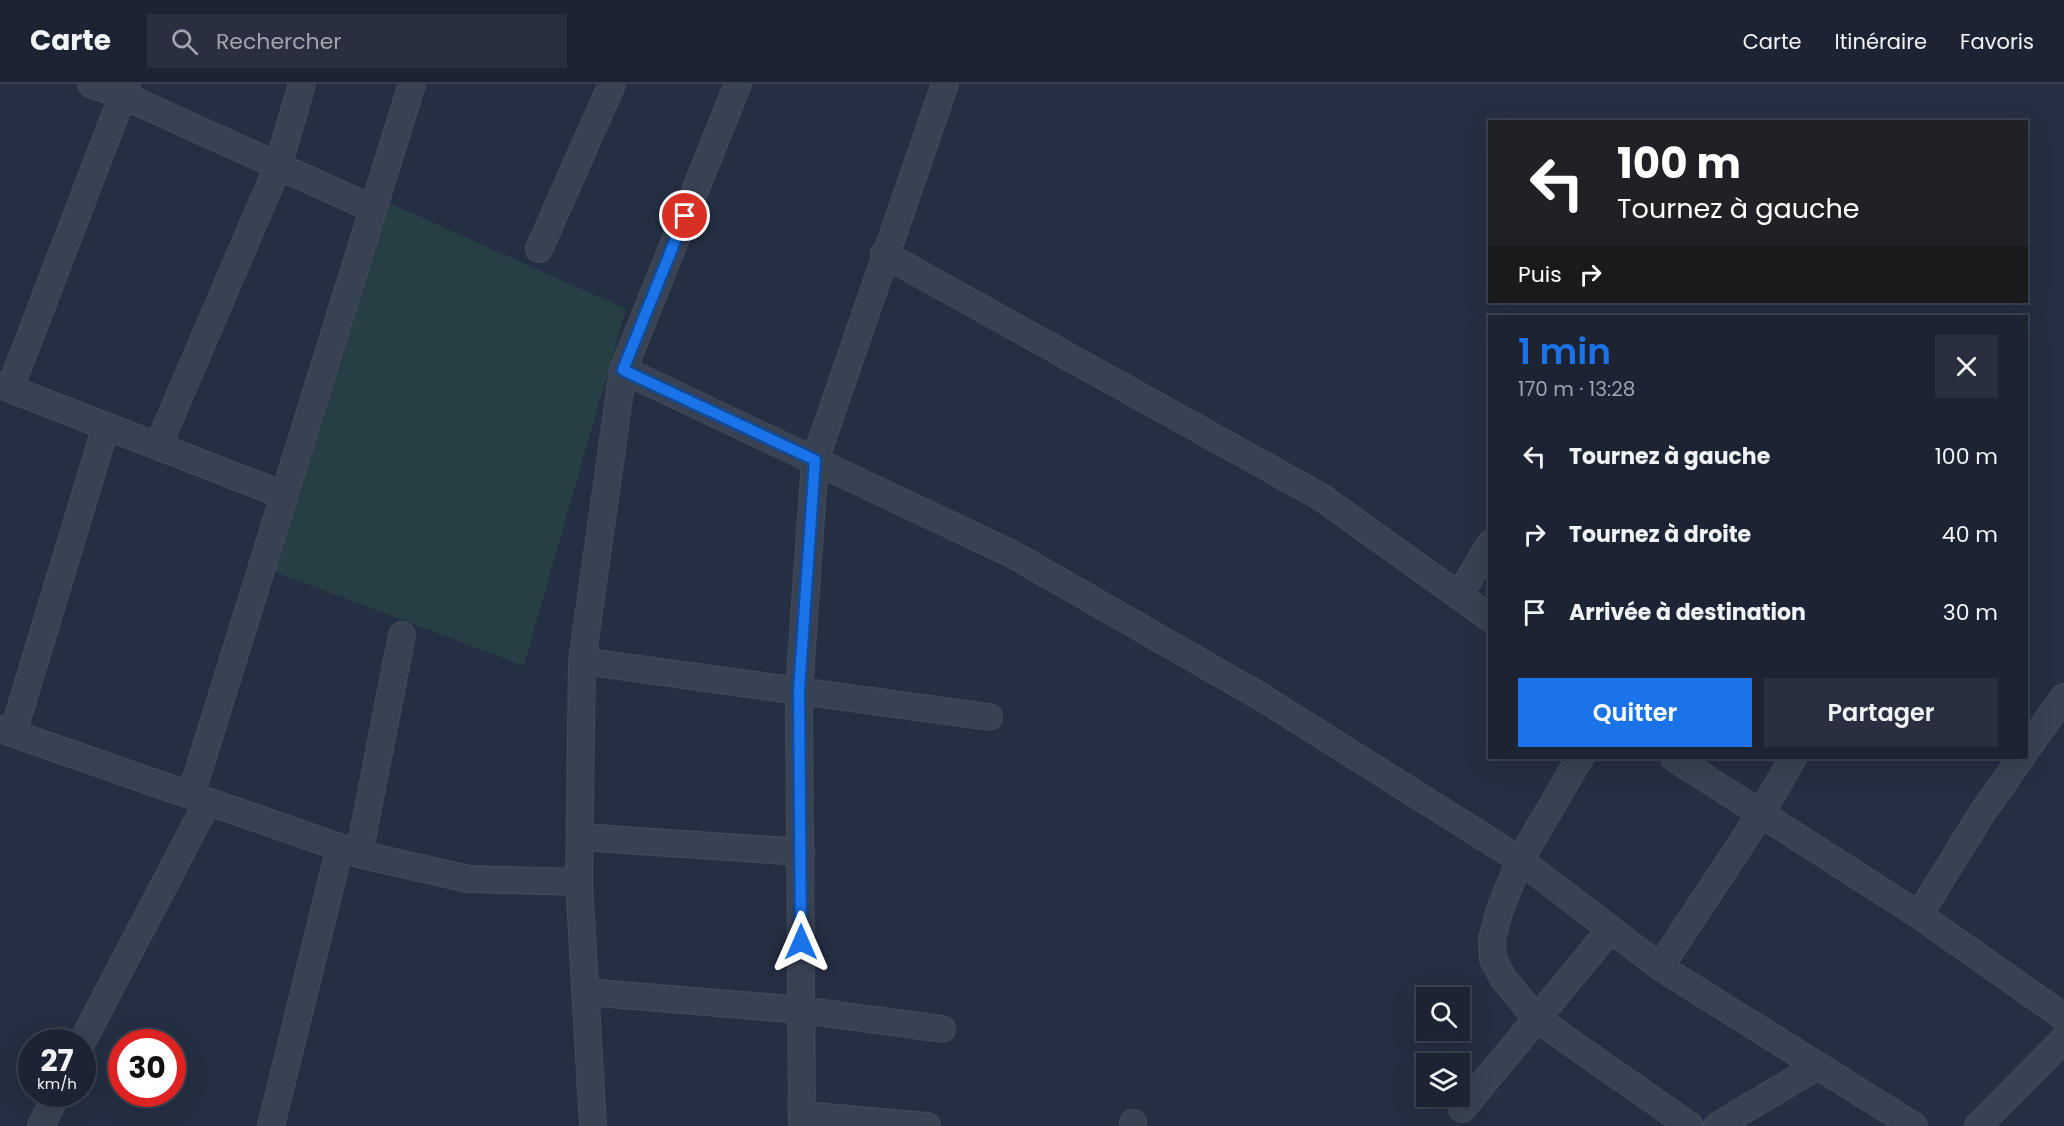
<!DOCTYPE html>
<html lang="fr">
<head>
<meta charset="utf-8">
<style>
	:root { --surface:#1c2332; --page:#292f3e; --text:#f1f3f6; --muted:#a0a4ac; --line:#3a404d; --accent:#1a73e8 }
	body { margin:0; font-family:Poppins,sans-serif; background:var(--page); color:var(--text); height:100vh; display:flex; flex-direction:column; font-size:22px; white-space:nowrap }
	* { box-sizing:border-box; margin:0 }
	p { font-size:20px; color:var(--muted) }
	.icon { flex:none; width:33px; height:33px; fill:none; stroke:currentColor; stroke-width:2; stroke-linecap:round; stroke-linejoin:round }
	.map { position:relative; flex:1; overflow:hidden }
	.sheet { position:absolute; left:1488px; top:231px; width:540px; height:444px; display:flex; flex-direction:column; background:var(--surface); border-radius:0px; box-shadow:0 6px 24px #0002,0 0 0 2px var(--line) }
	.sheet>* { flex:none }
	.banner { position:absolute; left:1488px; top:36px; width:540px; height:183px; border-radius:0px; box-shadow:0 6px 24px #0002,0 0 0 2px var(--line); background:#202124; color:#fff; overflow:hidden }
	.buttons { position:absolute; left:1416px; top:903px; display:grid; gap:12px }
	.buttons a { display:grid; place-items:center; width:54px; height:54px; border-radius:0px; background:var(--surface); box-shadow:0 6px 24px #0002,0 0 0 2px var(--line); font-size:30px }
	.speed { position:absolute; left:18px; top:945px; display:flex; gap:12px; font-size:30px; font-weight:700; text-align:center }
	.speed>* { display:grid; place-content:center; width:78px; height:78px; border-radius:50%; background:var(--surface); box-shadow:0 6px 24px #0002,0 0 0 2px var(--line); line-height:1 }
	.speed small { font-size:15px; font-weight:400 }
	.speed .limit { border:9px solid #d22; background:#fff; color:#111 }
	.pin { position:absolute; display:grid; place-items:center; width:51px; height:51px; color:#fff; margin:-26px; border:3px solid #fff; border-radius:50%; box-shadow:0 2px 6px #0007 }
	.me { position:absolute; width:66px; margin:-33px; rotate:0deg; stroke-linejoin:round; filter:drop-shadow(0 0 4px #0008) }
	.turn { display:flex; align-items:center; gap:21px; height:126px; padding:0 30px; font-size:27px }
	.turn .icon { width:78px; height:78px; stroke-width:2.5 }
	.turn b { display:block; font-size:42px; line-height:51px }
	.then { display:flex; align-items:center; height:57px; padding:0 30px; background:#0003; gap:12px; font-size:22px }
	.round { display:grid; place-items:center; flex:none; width:63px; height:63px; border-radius:0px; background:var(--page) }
	.summary { display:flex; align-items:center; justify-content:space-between; height:102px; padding:0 30px }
	h1 { font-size:36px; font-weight:600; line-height:45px; color:var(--accent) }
	.action { display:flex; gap:12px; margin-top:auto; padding:12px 30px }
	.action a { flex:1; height:69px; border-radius:0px; background:var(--accent); color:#fff; font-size:24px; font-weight:600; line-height:69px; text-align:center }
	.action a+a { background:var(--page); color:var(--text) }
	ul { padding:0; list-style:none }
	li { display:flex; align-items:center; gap:18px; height:78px; padding:0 30px }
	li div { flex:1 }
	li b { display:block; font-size:22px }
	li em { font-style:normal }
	header { display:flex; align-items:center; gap:36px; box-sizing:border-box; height:84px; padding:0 30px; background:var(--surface); border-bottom:2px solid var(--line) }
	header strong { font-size:28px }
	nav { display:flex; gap:33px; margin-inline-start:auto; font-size:21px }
	.search { width:420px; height:54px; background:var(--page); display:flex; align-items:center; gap:15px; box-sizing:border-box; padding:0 21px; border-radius:0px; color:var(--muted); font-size:22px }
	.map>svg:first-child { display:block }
</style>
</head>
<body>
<header>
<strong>Carte</strong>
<div class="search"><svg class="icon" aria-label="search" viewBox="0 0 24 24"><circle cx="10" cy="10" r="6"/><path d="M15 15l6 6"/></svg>Rechercher</div>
<nav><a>Carte</a><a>Itinéraire</a><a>Favoris</a></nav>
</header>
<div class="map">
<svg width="2064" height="1042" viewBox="0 0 2064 1042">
	<rect width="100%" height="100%" fill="#252f43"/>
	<!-- green -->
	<path fill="#273e44" d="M389 119 626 225 524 582 273 487Z"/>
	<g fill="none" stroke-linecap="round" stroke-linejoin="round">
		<!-- street casing -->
		<g stroke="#434b5b" stroke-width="28">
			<path id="street" d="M91 0 122 11 373 125
				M539 165 612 0
				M884 170 1321 413 1490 534
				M623 286 1012 470 1263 614 1520 776 1660 883 1914 1042
				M0 301 284 411
				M10 305 127 0
				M158 362 278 82 302 0
				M1460 510 1490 460
				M582 577 989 633
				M0 645 359 770 468 795 579 798
				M13 649 106 342
				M2026 666 2064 613
				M1580 674 1520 776 1500 825 1492 855 1493 875 1503 894 1537 935 1690 1042
				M1674 674 1919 831 2064 933
				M191 711 412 0
				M580 753 801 768
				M359 770 402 551
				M1919 831 1982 729 2021 674
				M1660 883 1760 731 1793 674
				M586 908 802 926 942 945
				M82 958 208 717
				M1462 1025 1610 846
				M803 1031 927 1042
				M1133 1039V1042
				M41 1042 57 1010
				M271 1042 340 763
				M593 1042 579 798 582 577 623 286 738 0
				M802 1042 799 607 815 376 945 0
				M1717 1042 1818 982
				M1978 1042 2064 955"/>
		</g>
		<!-- street -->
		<use href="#street" stroke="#394252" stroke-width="26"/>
	</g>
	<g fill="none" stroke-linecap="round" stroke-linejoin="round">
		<!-- route casing -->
		<g stroke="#114b97" stroke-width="15">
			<path id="route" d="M685 132 623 286 815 376 799 607 801 858"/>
		</g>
		<!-- route -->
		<use href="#route" stroke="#1a73e8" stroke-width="10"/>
	</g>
</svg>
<div class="buttons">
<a><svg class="icon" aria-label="search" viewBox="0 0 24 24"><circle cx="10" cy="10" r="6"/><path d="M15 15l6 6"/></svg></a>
<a><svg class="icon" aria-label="layers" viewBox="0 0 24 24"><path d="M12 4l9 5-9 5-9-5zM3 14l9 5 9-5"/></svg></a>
</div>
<div class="speed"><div>27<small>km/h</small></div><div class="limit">30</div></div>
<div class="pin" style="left:685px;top:132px;background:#d93025"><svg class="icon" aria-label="arrive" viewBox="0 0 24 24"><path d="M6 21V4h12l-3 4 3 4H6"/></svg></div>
<svg class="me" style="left:801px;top:858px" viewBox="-20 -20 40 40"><path d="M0-17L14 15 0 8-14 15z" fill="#1a73e8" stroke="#fff" stroke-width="4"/></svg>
<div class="banner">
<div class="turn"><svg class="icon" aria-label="left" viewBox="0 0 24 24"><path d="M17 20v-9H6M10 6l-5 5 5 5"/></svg><div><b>100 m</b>Tournez à gauche</div></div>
<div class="then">Puis<svg class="icon" aria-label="right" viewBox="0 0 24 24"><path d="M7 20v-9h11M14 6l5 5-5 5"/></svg></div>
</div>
<section class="sheet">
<div class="summary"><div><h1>1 min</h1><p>170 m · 13:28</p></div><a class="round"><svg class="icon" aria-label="close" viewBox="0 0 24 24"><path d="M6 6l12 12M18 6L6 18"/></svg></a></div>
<ul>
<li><svg class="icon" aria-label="left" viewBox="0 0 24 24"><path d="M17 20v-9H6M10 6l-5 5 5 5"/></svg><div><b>Tournez à gauche</b></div><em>100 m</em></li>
<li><svg class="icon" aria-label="right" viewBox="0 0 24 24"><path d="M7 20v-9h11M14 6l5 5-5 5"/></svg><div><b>Tournez à droite</b></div><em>40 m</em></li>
<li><svg class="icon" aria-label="arrive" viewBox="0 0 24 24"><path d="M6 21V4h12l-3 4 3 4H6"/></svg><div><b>Arrivée à destination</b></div><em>30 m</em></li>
</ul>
<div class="action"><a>Quitter</a><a>Partager</a></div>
</section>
</div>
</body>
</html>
